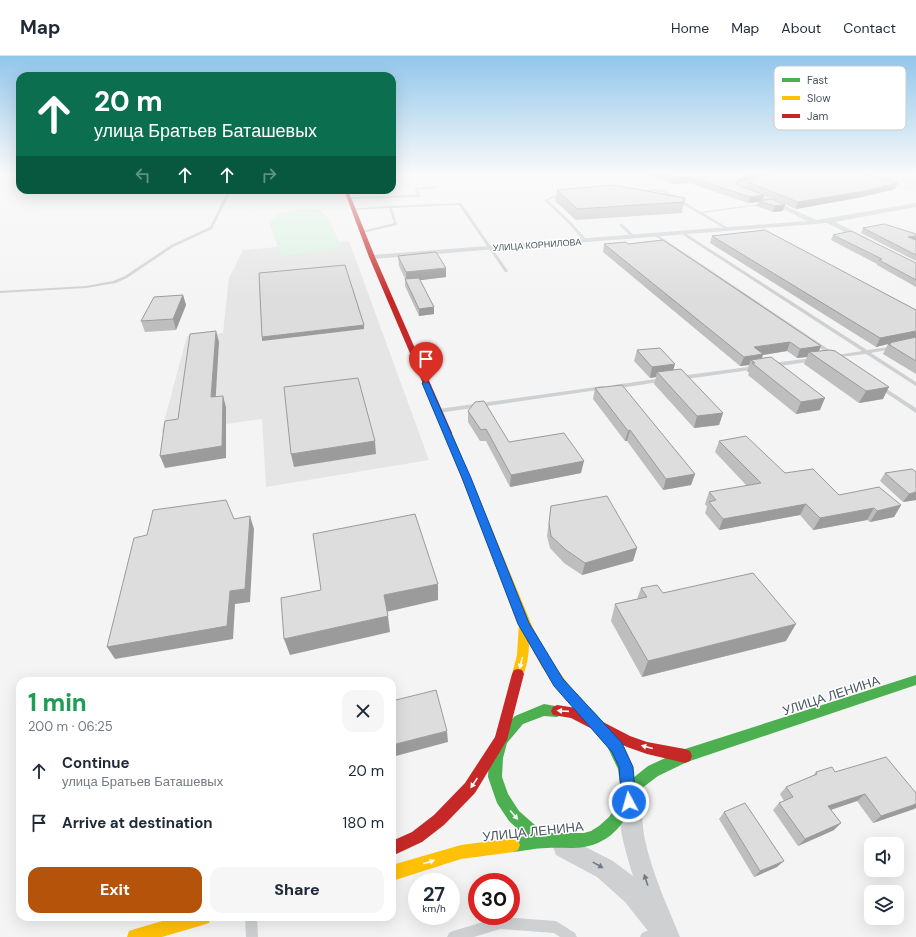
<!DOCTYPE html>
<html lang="en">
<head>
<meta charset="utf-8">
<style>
	:root { --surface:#fff; --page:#f6f6f7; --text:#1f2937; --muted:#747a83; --line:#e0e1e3; --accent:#b45309 }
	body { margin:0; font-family:"DM Sans",sans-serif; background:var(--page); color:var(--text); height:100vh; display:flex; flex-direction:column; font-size:15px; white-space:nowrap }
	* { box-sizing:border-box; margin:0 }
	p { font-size:13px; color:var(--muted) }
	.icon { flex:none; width:22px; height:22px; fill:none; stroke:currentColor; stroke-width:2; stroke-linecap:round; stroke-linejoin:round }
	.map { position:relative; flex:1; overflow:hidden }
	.details { position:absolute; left:16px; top:621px; width:380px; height:244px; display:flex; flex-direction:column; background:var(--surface); border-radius:12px; box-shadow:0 4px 16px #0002 }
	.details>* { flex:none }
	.banner { position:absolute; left:16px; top:16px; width:380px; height:122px; border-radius:12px; box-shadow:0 4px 16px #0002; background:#0b6e4f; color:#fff; overflow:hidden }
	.controls { position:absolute; left:864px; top:781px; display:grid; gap:8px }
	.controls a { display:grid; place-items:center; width:40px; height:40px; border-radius:8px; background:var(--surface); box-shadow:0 4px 16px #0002; font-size:20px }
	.speed { position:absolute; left:408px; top:817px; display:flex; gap:8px; font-size:20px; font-weight:700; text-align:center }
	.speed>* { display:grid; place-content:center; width:52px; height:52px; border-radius:50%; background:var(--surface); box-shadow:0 4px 16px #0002; line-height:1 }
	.speed small { font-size:10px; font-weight:400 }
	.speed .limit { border:6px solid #d22; background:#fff; color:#111 }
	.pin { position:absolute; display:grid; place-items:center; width:34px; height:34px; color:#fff; margin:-41px -17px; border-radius:50% 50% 50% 0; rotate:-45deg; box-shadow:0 0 4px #0007 }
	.pin .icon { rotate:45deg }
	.me { position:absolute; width:44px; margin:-22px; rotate:354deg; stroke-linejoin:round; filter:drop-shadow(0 0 3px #0008) }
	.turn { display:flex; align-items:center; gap:14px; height:84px; padding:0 12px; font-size:18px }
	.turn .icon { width:52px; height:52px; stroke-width:2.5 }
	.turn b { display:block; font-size:28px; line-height:34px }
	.lanes { display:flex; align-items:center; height:38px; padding:0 12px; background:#0003; justify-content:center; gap:20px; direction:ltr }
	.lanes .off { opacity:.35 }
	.round { display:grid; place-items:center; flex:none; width:42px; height:42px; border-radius:12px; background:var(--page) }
	.overview { display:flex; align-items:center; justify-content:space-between; height:68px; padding:0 12px }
	h1 { font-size:24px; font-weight:800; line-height:30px; color:#1e9e55 }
	.primary-button { display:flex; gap:8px; margin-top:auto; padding:8px 12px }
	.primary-button a { flex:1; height:46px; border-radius:12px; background:var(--accent); color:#fff; font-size:16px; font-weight:800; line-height:46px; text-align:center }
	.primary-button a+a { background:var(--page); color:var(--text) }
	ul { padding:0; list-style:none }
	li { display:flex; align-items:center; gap:12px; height:52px; padding:0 12px }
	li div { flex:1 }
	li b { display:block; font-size:15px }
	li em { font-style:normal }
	header { display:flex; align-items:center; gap:24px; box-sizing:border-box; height:56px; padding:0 20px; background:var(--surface); border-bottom:1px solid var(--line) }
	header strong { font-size:19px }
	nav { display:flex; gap:22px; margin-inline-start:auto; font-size:14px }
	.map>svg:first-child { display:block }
</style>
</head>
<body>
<header>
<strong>Map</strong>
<nav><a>Home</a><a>Map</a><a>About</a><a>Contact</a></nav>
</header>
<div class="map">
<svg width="916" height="881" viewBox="0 0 916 881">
	<rect width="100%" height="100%" fill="#f4f4f4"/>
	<!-- education -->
	<path fill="#e6e5e6" d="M837 117H916V136Z
		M349 185 429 404 266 431 262 363 161 377 187 280 223 277 229 222 243 194Z"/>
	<!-- green -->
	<path fill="#d9f2e3" d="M304 153 320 154 326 159 341 189 331 194 281 200 269 167 279 157Z"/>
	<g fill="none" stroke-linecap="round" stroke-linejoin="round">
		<!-- lane -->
		<path fill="#ced0d2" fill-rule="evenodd" d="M436 130 437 132 417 134 421 140 419 141 349 143 347 142 349 141 417 139 414 132Z
			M654 133 664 134 701 156 765 147 767 148 703 157 730 173 729 175 662 136 654 135 634 136 632 135Z
			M228 134H232L212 173 173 191 127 222 116 227 86 232 0 237V235L86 230 113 225 125 220 171 189 210 171Z
			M567 139V141L554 142 548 144 570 165 587 184V186H585L568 167 544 144 553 140Z
			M461 147 508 215 507 216H505L459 149 392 152 397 169 363 177 362 175 394 167 389 152 354 154 352 153 390 150Z
			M620 168H622L635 180V182H633L620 170Z
			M683 177H685L867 294 896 290V292L871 297 916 326V330L866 298 832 302V300L655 180 658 179 837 299 862 295 683 179Z
			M813 302 815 303V305L772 311 769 309 772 307Z
			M756 310 758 311V313L679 324 676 322 679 320Z
			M663 322 665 323V325L614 333 611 331 614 329Z
			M879 328 916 352V357L877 331 876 330Z
			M603 330 606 332 605 333 438 357 435 355 438 353Z
			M245 861H257L258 881H246Z
			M500 861 556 865 575 877 577 881H560L554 877 500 873 474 881H447L449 877 453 875Z
			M661 869 665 871 667 875 665 879 662 881H640L642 877Z"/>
		<!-- street -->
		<path fill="#ced0d2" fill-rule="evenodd" d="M776 117H786L742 132 775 145 816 164 916 147V151L835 166 867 182 868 184 864 186 827 167 372 203 368 201 372 199 807 165 771 147 735 133 738 129Z
			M630 738 638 741C643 755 642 770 645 784 652 817 667 849 680 881H654L653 877 648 875 625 846 597 821 556 799 553 791 556 783 564 780 613 805 633 820C627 799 614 762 622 741Z"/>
		<!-- fast -->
		<path fill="#4caf50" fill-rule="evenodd" d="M916 619V629L687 706 658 720 633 739C630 765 610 787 584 791 571 793 559 791 547 792 535 792 524 795 513 796L508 794 506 789 508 784 525 780 509 765 497 747 488 721 489 702 496 680 515 660 544 648 561 651 563 655 561 659 557 661 544 660 523 668 507 687 503 702 502 721 508 738 519 755 536 770 552 777H584L591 775 599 770 609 761 616 751 620 728 618 713 607 690 565 642 563 638 565 634 569 632 573 634C597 660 628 685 633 722L648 710 685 693Z"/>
		<!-- slow -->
		<path fill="#ffc107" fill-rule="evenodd" d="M445 375H451L452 377 533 572 550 604 573 634 575 638 573 642 569 644 565 642 542 611 529 587C529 599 527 611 522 622L518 623 514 622 512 618 517 599 519 567 444 377Z
			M513 782 518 784 520 789 518 794 513 796 461 803 392 825V809L461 789Z
			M176 861H211L209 867 203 869 162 881H127L129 875 135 873Z"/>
		<!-- jam -->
		<path fill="#c62828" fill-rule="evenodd" d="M344 134H348L375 201 452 377 451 379H445L444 377 369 201Z
			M518 613 522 614 524 618 507 684 475 737 444 769 422 786 392 800V785L412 776 434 759 465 727 495 681 512 618 514 614Z
			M557 649 576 652 630 680 647 686 685 693 690 695 692 700 690 705 685 707 647 698 627 691 571 662 553 659 551 655 553 651Z"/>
	</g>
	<!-- wall -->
	<path fill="#bebebf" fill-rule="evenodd" d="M645 117H771L737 128 746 132 748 126 895 133 862 141 796 153 775 144 783 155 773 156 756 150 758 146 748 147 689 127 672 128ZM764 140 772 143 762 144Z
		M557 134 684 146 682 157 576 164 555 145Z
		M863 172 916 178V205L861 177Z
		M833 179 916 207V231L877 209V208L831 184Z
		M712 180 916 254V318L883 298 888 288 876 291 710 187Z
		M604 188H628L821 290 819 295 883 343 859 347 804 308 807 301 797 302 787 295 763 299 761 303 820 354 796 358 748 319 749 317 747 315 749 309 740 310 603 196Z
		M398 200 446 221 420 224 434 251V258L419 260 405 230V223L399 210Z
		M183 239 186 249 176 274 145 276 141 265Z
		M637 294 674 314 723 357 719 369 694 372 654 328 656 321 650 322 634 305Z
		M595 332 695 418 691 429 663 434 627 385H625L593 343Z
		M468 355 509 386 581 417 510 431 486 385H480L468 366Z
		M719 385 785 417 839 439 901 449 894 461 870 466 867 464 813 474 800 459 719 474 705 457 707 451 705 448 709 436 747 430 715 396Z
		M885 417 916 444 903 446 880 425Z
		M551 450 637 492 633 505 582 519 564 507 550 492 547 480Z
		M641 532 663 537 786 585 642 621 611 565 615 548 637 543Z
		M816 716H835L914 753 873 767 857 745 831 754 834 774 798 790 773 754 779 747 784 745 780 738 786 731 813 720Z
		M724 756 777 811 754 821 719 763Z"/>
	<!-- shaded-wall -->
	<path fill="#9b9b9b" d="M754 117H771L737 128 734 132 736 126 739 122Z
		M690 121 689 127 672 128 674 122Z
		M898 127 895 133 862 141 796 153 798 146Z
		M764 139 762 145H758V146L748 147 750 141Z
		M785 149 783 155 773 156 775 150Z
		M916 180V185L908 181Z
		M446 212V221L406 226V216Z
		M183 239 186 249 176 274 173 263Z
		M434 251V258L419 260V253Z
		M364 269V273L262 285V281Z
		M216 275 219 286 215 353 211 341Z
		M916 275V283L889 287 888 288 876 291 880 282Z
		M790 286 787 295 763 299 760 307H755L751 304 749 309 740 310 744 301 754 291Z
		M821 290 817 299 809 296 807 301 797 302 800 293Z
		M675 308 672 319 657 316 656 321 650 322 652 311Z
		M889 331 883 343 859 347 866 335Z
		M223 340 226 351V402L165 412 160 400Z
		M825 342 820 354 796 358 801 346Z
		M723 357 719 369 694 372 697 360Z
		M630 374 627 385H625L628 375Z
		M375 385 376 398 294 411 291 398Z
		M584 405 581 417 510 431 511 419Z
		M695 418 691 429 663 434 666 423Z
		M916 436V444L903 446 909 438Z
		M806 448 800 459 719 474 723 463Z
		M901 449 894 461 870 466 877 455Z
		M874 452 867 464 813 474 820 462Z
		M250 460 254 473 250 546 235 548 233 583 115 603 107 591Z
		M637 492 633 505 582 519 585 507Z
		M438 528V544L386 556 384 539Z
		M388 560 390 576 290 599 284 583Z
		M796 568 786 585 642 621 648 605Z
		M447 675 448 686 392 701V689Z
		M865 738 857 745 821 757 828 750Z
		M916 748V752L914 753 873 767 881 760Z
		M841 767 834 774 798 790 805 783Z
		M784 805 777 811 754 821 760 815Z"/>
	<!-- building -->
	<path fill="#ddddde" stroke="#9b9b9b" d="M662 117H754L739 122 736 126V128L764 139 750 141 690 121 674 122Z
		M774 117H861L898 127 865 135 798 146 748 126Z
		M614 129 685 142 684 146 577 153 557 134Z
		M772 143 785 149 775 150 758 145Z
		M884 168 916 178V180L908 181 916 184V199L863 172Z
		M765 174 916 254V275L880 282 712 180Z
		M851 175 916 207V224L879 204 882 203 833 179Z
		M663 184 821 290 800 293 790 286 754 291 763 298 744 301 604 188 626 186 628 188Z
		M436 196 446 212 406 216 398 200Z
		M345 209 364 269 262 281 259 217Z
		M419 222 434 251 419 253 405 223Z
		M183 239 173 263 141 265 154 241Z
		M216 275 211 341 223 340 222 390 160 400 165 365 178 363 190 278Z
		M916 281V305L888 288H891L889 287Z
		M660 292 675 308 652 311 637 294Z
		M830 294 835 295 889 331 866 335 809 296Z
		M771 301 825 342 801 346 752 307H755L751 304Z
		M681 313 723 357 697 360 657 316Z
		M358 322 375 385 291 398 284 331Z
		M622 329 695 418 666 423 630 374 628 375 595 332Z
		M484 345 509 386 564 377 584 405 511 419 486 373 481 374 468 355 475 346Z
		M746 380 785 417 813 413 839 439 879 431 901 449 877 455 874 452 820 462 806 448 723 463 709 446 716 444 709 436 761 427 719 385Z
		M912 413 916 416V436L909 438 885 417Z
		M607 440 637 492 585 507 566 494 551 480 549 467 551 450Z
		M226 444 234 463 250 460 245 533 230 535 227 570 107 591 134 482 147 479 153 454Z
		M415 458 438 528 384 539 388 560 284 583 281 542 321 534 313 478Z
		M753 517 796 568 648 605 615 548 647 541 641 532 657 529 663 537Z
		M436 634 447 675 392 689V645Z
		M886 701 916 737V748L881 760 865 738 828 750 841 767 805 783 779 747 793 741 786 731 817 718 816 716 832 711 835 716Z
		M745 747 784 805 760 815 724 756Z"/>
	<!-- one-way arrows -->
	<defs><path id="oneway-solid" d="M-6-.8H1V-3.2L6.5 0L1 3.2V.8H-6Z"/></defs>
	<g fill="#f6fbf6">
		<use href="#oneway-solid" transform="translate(521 607) rotate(104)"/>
		<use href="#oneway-solid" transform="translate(563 655) rotate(-176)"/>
		<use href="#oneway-solid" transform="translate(647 691) rotate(-165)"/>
		<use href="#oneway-solid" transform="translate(474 727) rotate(124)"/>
		<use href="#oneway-solid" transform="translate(514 759) rotate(49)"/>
		<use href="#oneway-solid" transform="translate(429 806) rotate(-17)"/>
	</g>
	<g fill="#727b83">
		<use href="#oneway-solid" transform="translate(598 809) rotate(29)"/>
		<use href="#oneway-solid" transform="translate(646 824) rotate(-108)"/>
	</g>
	<!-- sky -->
	<linearGradient id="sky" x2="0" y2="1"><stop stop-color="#91c6eb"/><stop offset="0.49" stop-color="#fafafa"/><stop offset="1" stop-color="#fafafa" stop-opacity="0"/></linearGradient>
	<rect width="916" height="241" fill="url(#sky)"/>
	<!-- route -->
	<path fill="#1a73e8" stroke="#114b97" d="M426 325 429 327 471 422 529 567 563 623 622 687 633 711 636 746 634 751 629 753 624 751 622 746 619 711 612 696 554 630 518 568 462 422 422 327Z"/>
	<g text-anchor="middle" stroke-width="3" stroke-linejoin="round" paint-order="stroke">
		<!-- far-street labels -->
		<g font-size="9" fill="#4a5661" stroke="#fff">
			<text transform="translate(537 189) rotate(-4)" y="3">УЛИЦА КОРНИЛОВА</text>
		</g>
		<!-- near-street labels -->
		<g font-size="13" fill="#4a5661" stroke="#fff">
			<text transform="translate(831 639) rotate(-18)" y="5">УЛИЦА ЛЕНИНА</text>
			<text transform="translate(533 775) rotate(-6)" y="5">УЛИЦА ЛЕНИНА</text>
		</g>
	</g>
	<!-- legend -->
	<rect x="774" y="10" width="132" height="64" rx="6" fill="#fff" stroke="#c9ccd0" stroke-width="1"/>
	<rect x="782" y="22" width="18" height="4" fill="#4caf50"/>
	<rect x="782" y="40" width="18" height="4" fill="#ffc107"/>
	<rect x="782" y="58" width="18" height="4" fill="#c62828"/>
	<g font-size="11" fill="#4a5661">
		<text x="807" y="28">Fast</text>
		<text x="807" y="46">Slow</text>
		<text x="807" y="64">Jam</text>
	</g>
</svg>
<div class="controls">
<a><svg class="icon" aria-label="sound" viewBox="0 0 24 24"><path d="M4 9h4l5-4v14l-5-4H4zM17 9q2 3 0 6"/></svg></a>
<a><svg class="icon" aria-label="layers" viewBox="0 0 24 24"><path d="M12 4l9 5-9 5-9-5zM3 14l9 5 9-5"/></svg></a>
</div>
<div class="speed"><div>27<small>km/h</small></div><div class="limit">30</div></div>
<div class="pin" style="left:426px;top:327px;background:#d93025"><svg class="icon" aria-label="arrive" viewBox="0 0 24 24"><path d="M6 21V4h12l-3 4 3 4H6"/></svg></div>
<svg class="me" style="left:629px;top:746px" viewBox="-20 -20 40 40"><circle r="17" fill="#1a73e8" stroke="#fff" stroke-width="3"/><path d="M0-11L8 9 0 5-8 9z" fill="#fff"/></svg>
<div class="banner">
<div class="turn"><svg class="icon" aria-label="ahead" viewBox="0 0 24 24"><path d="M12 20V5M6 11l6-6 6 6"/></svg><div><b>20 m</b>улица Братьев Баташевых</div></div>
<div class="lanes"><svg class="icon off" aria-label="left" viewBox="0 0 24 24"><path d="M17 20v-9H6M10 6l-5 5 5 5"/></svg><svg class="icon" aria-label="ahead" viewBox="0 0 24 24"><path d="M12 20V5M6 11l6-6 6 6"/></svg><svg class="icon" aria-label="ahead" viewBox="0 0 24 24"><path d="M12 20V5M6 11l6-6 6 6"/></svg><svg class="icon off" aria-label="right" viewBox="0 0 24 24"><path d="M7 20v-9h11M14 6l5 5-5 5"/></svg></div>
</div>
<section class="details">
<div class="overview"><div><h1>1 min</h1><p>200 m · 06:25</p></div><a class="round"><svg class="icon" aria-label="close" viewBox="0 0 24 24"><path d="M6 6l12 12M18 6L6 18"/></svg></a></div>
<ul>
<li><svg class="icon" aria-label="ahead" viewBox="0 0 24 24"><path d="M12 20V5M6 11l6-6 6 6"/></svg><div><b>Continue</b><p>улица Братьев Баташевых</p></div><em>20 m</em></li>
<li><svg class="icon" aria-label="arrive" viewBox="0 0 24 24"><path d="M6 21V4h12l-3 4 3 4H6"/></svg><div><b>Arrive at destination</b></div><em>180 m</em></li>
</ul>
<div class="primary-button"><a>Exit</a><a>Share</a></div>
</section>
</div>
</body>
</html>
